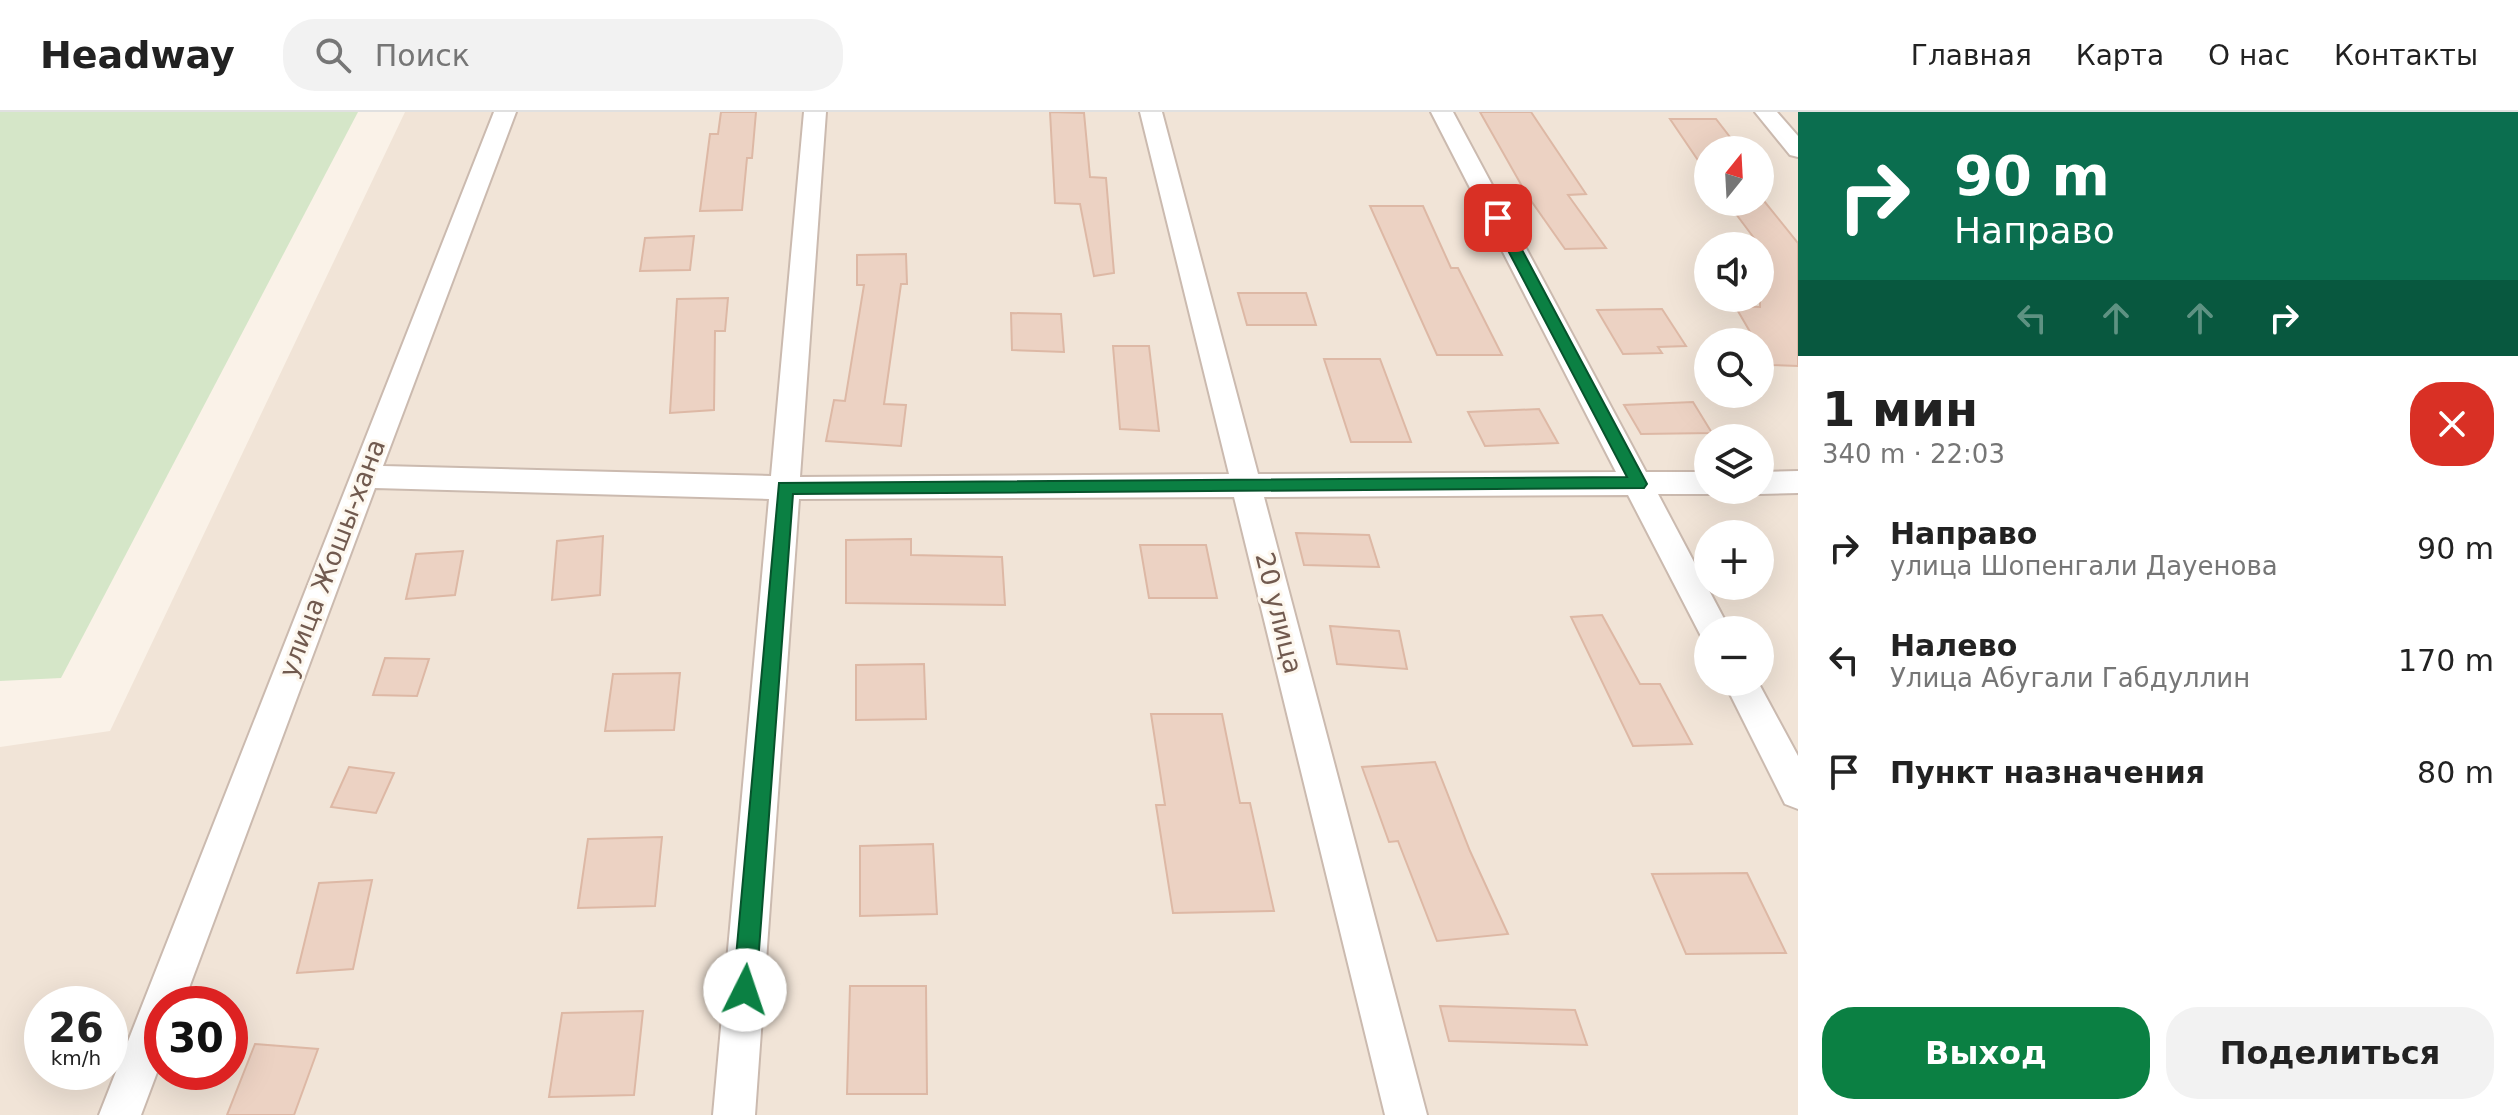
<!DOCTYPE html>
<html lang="ru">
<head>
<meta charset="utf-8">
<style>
	:root { --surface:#fff; --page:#f2f2f2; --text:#222; --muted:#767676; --line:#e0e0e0; --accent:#0b8043 }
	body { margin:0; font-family:"DejaVu Sans",sans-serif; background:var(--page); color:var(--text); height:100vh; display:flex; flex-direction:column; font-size:30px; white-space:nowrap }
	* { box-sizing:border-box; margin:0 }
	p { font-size:26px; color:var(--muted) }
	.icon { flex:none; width:44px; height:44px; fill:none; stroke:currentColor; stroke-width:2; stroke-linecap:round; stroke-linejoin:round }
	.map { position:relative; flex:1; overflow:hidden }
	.sheet { display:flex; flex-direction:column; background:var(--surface); width:720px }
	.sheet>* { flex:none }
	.guide { background:#0b6e4f; color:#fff; overflow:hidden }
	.needle { width:52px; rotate:18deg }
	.fabs { position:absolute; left:1694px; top:24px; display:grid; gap:16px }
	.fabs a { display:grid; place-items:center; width:80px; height:80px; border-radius:50%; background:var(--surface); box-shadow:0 8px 32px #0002; font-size:40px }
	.speed { position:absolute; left:24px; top:874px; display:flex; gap:16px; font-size:40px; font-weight:700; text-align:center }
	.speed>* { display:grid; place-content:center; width:104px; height:104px; border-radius:50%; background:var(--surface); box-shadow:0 8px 32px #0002; line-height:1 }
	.speed small { font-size:20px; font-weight:400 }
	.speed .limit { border:12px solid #d22; background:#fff; color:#111 }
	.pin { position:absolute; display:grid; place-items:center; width:68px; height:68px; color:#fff; margin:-34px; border-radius:16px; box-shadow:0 4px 12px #0006 }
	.me { position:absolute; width:88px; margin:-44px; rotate:4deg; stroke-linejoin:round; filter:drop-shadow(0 0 6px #0008) }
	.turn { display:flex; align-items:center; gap:28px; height:168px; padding:0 24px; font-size:36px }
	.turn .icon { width:104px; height:104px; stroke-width:2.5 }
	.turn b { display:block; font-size:56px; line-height:68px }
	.lanes { display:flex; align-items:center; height:76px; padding:0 24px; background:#0003; justify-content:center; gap:40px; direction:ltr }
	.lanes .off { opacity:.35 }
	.round { display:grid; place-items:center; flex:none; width:84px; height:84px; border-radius:32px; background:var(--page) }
	.head { display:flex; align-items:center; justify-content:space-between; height:136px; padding:0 24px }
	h1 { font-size:48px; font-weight:700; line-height:60px }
	.action { display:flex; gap:16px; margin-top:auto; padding:16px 24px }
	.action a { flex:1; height:92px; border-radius:32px; background:var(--accent); color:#fff; font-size:32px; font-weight:700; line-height:92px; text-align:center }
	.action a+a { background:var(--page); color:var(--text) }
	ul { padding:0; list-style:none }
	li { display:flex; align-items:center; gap:24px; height:112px; padding:0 24px }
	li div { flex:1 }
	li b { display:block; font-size:30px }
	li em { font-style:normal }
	header { display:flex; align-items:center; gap:48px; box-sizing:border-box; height:112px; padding:0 40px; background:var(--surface); border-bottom:2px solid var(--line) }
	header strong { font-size:38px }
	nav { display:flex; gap:44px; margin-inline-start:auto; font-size:28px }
	.search { width:560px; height:72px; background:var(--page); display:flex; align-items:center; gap:20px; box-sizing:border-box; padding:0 28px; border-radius:32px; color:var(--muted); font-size:30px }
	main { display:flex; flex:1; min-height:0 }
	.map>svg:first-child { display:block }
</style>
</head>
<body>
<header>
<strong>Headway</strong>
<div class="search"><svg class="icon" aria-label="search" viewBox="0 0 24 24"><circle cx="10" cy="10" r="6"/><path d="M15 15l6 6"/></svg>Поиск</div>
<nav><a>Главная</a><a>Карта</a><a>О нас</a><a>Контакты</a></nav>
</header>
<main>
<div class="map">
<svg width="1798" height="1003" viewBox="0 0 1798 1003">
	<rect width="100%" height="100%" fill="#faf2e8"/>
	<!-- residential -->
	<path fill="#f1e4d7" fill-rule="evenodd" d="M405 0H1798V1003H0V635L110 619ZM1708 38H1760V90H1708ZM1708 134H1760V186H1708ZM1708 230H1760V282H1708ZM1708 326H1760V378H1708ZM1708 422H1760V474H1708ZM1708 518H1760V570H1708ZM42 892H110V960H42ZM162 892H230V960H162Z"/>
	<!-- green -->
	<path fill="#d5e6c8" d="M0 0H358L61 566 0 569Z"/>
	<!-- building -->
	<path fill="#ecd2c3" stroke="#ddb8a5" stroke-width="2" d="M721 0H756L752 46H747L742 98 700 99 710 22H718Z
		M1050 0 1084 1 1090 65 1106 66 1114 161 1094 164 1080 92 1055 91Z
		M1480 0H1531L1586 82 1568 83 1606 136 1565 137 1527 83Z
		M1670 7H1716L1740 38H1708V63Z
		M1760 84 1798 131V254L1770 253 1760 230H1756L1735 194 1760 195V134L1727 90H1760Z
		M1370 94H1423L1451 156H1458L1502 243H1437Z
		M694 124 690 158 640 159 645 126Z
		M906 142 907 172H901L884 292 906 293 901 334 826 329 834 288 845 289 864 173H857V143Z
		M1238 181H1306L1316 213H1247Z
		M728 186 725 219H715L714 298 670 301 677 187Z
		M1662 197 1686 234 1658 235 1662 241 1623 242 1597 198Z
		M1011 201 1061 202 1064 240 1012 238Z
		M1113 234H1149L1159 319 1120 317Z
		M1324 247H1380L1411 330H1351Z
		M1693 290 1712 321 1641 322 1624 293Z
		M1539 297 1558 331 1485 334 1468 300Z
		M1296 421 1369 423 1379 455 1304 453Z
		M603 424 600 483 552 488 557 429Z
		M911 427V443L1002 445 1005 493 846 491V428Z
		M1140 433H1206L1217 486H1149Z
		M463 439 455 483 406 487 416 442Z
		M1602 503 1640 572H1660L1692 632 1633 634 1571 505Z
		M1330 514 1399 519 1407 557 1337 552Z
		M385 546 429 547 417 584 373 583Z
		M924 552 926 607 856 608V553Z
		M680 561 674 618 605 619 613 562Z
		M1151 602H1222L1240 691H1250L1274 799 1173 801 1156 693H1165Z
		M1435 650 1470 739 1508 822 1437 829 1398 729 1389 730 1362 655Z
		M349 655 394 661 376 701 331 695Z
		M662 725 655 794 578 796 588 727Z
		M933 732 937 802 860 804V734Z
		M1747 761 1786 841 1686 842 1652 762Z
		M372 768 353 857 297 861 319 771Z
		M850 874H926L927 982H847Z
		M1440 894 1575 898 1587 933 1449 929Z
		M643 899 634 983 549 985 562 901Z
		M255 932 318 937 294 1003H227Z"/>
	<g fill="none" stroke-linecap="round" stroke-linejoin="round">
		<!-- minor casing -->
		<g stroke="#cbbaaf" stroke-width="4">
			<path id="minor" d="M494 0H516L383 354 771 364 804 0H826L800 365 1229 362 1140 0H1162L1258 362 1616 360 1431 0H1453L1646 360H1708V378H1719L1708 382H1658L1730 518H1708V530L1703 528 1628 383 1264 385 1427 1003H1385L1234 385 799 387 755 1003H713L769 387 375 376 183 892H162V947L141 1003H99Z
				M1755 0H1777L1798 24V45L1790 43Z
				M1798 359V381L1760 382 1749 378H1760V360Z
				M1724 570H1758L1798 644V697L1785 692Z"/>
		</g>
		<!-- minor -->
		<use href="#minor" fill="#fff" fill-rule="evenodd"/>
	</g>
	<!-- route -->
	<path fill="#0b8043" stroke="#07532c" stroke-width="2" d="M1493 103 1505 106 1647 372 1644 376 793 382 756 878 753 886 745 889 737 886 733 878 779 371 1627 365 1491 106Z"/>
	<g text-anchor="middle" stroke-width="6" stroke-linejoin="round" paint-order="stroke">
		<!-- street labels -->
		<g font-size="26" fill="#715a4f" stroke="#fdf7ee">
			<text transform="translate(332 446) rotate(-69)" y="9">улица Жошы-хана</text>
			<text transform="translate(1279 501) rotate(76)" y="9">20 улица</text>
		</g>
	</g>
</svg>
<div class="fabs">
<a><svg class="needle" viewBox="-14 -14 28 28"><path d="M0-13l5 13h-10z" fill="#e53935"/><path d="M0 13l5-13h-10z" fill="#767676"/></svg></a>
<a><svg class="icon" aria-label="sound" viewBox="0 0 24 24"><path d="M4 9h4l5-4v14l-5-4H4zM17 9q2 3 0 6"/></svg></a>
<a><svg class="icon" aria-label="search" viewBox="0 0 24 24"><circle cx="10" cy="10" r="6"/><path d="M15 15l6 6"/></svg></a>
<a><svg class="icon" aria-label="layers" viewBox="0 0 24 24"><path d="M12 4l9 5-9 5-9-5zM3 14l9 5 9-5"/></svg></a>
<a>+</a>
<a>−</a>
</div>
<div class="speed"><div>26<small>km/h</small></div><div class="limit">30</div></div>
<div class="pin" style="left:1498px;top:106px;background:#d93025"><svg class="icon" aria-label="arrive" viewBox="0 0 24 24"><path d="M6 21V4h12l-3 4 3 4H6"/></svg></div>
<svg class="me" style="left:745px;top:878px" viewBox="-20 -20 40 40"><circle r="19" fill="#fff"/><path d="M0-13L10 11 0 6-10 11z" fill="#0b8043"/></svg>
</div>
<section class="sheet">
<div class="guide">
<div class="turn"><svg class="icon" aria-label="right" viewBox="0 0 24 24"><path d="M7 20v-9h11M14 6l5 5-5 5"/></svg><div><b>90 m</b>Направо</div></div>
<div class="lanes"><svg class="icon off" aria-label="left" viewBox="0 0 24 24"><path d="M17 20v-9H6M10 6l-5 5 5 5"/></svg><svg class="icon off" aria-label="ahead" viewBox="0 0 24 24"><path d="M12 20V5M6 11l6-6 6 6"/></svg><svg class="icon off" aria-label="ahead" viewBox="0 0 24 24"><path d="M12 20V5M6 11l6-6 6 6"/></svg><svg class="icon" aria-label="right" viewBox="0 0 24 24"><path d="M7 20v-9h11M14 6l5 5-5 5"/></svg></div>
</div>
<div class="head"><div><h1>1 мин</h1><p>340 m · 22:03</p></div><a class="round" style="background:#d93025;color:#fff"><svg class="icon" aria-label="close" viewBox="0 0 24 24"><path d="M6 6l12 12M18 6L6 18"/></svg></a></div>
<ul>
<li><svg class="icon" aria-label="right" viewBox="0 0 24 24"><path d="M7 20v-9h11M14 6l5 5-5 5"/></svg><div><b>Направо</b><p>улица Шопенгали Дауенова</p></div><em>90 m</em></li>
<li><svg class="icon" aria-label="left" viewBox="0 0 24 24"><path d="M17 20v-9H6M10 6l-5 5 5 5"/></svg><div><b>Налево</b><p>Улица Абугали Габдуллин</p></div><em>170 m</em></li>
<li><svg class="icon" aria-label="arrive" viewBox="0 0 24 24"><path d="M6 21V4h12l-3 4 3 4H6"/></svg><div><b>Пункт назначения</b></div><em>80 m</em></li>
</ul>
<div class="action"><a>Выход</a><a>Поделиться</a></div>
</section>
</main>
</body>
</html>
